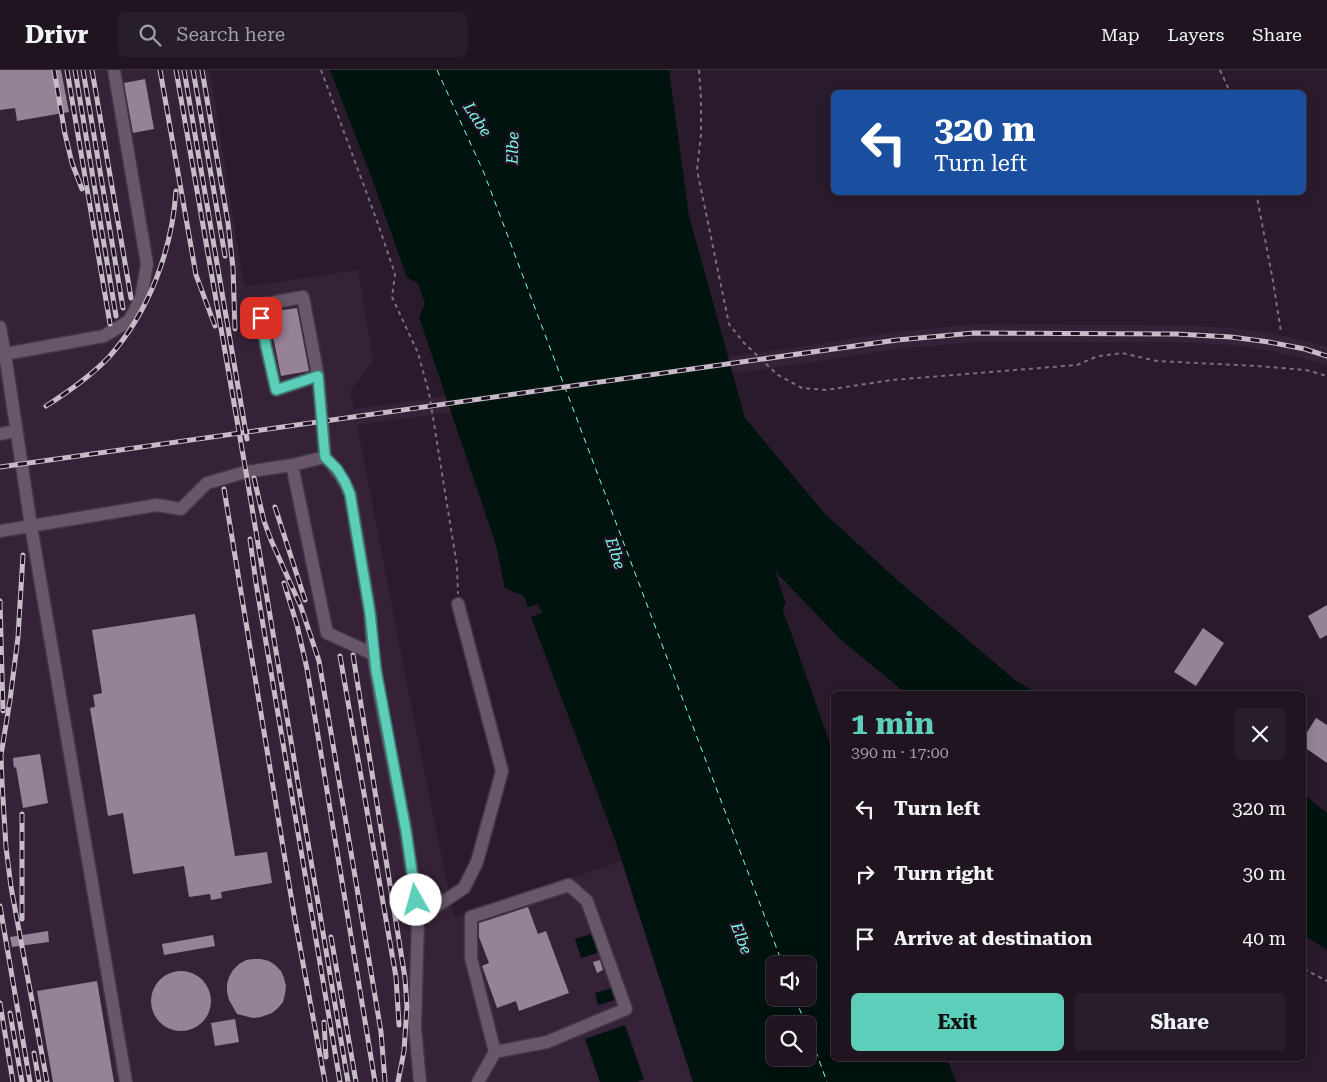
<!DOCTYPE html>
<html lang="en">
<head>
<meta charset="utf-8">
<style>
	:root { --surface:#201421; --page:#281d2a; --text:#f1f3f6; --muted:#a29ea5; --line:#3d333f; --accent:#5cceba }
	body { margin:0; font-family:"Roboto Serif",serif; background:var(--page); color:var(--text); height:100vh; display:flex; flex-direction:column; font-size:19px; white-space:nowrap }
	* { box-sizing:border-box; margin:0 }
	p { font-size:16px; color:var(--muted) }
	.icon { flex:none; width:28px; height:28px; fill:none; stroke:currentColor; stroke-width:2; stroke-linecap:round; stroke-linejoin:round }
	.map { position:relative; flex:1; overflow:hidden }
	.panel { position:absolute; left:831px; top:621px; width:475px; height:370px; display:flex; flex-direction:column; background:var(--surface); border-radius:8px; box-shadow:0 2px 12px #0003,0 0 0 1px var(--line) }
	.panel>* { flex:none }
	.top-card { position:absolute; left:831px; top:20px; width:475px; height:105px; border-radius:8px; box-shadow:0 2px 12px #0003,0 0 0 1px var(--line); background:#1a4fa0; color:#fff; overflow:hidden }
	.controls { position:absolute; left:766px; top:886px; display:grid; gap:10px }
	.controls a { display:grid; place-items:center; width:50px; height:50px; border-radius:8px; background:var(--surface); box-shadow:0 2px 12px #0003,0 0 0 1px var(--line); font-size:25px }
	.pin { position:absolute; display:grid; place-items:center; width:42px; height:42px; color:#fff; margin:-21px; border-radius:10px; box-shadow:0 2px 8px #0006 }
	.me { position:absolute; width:55px; margin:-28px; rotate:353deg; stroke-linejoin:round; filter:drop-shadow(0 0 4px #0008) }
	.turn { display:flex; align-items:center; gap:18px; height:105px; padding:0 20px; font-size:22px }
	.turn .icon { width:65px; height:65px; stroke-width:2.5 }
	.turn b { display:block; font-size:35px; line-height:42px }
	.round { display:grid; place-items:center; flex:none; width:52px; height:52px; border-radius:8px; background:var(--page) }
	.summary { display:flex; align-items:center; justify-content:space-between; height:85px; padding:0 20px }
	h1 { font-size:30px; font-weight:700; line-height:38px; color:var(--accent) }
	.button { display:flex; gap:10px; margin-top:auto; padding:10px 20px }
	.button a { flex:1; height:58px; border-radius:8px; background:var(--accent); color:#111; font-size:20px; font-weight:700; line-height:58px; text-align:center }
	.button a+a { background:var(--page); color:var(--text) }
	ul { padding:0; list-style:none }
	li { display:flex; align-items:center; gap:15px; height:65px; padding:0 20px }
	li div { flex:1 }
	li b { display:block; font-size:19px }
	li em { font-style:normal }
	header { display:flex; align-items:center; gap:30px; box-sizing:border-box; height:70px; padding:0 25px; background:var(--surface); border-bottom:1px solid var(--line) }
	header strong { font-size:24px }
	nav { display:flex; gap:28px; margin-inline-start:auto; font-size:18px }
	.search { width:350px; height:45px; background:var(--page); display:flex; align-items:center; gap:12px; box-sizing:border-box; padding:0 18px; border-radius:8px; color:var(--muted); font-size:19px }
	.map>svg:first-child { display:block }
</style>
</head>
<body>
<header>
<strong>Drivr</strong>
<div class="search"><svg class="icon" aria-label="search" viewBox="0 0 24 24"><circle cx="10" cy="10" r="6"/><path d="M15 15l6 6"/></svg>Search here</div>
<nav><a>Map</a><a>Layers</a><a>Share</a></nav>
</header>
<div class="map">
<svg width="1327" height="1012" viewBox="0 0 1327 1012">
	<rect width="100%" height="100%" fill="#2a1b2c"/>
	<!-- built -->
	<path fill="#362238" d="M0 0H210L244 217 358 200 373 291 350 321 354 339 778 280 896 262 974 254 1176 255 1232 258 1270 263 1307 271 1327 277V295L1302 288 1267 280 1230 275 1176 272H975L898 279 780 297 357 355 419 676 454 847 622 791 693 1012H0Z"/>
	<!-- water -->
	<path fill="#00130f" fill-rule="evenodd" d="M330 0H669L689 146 745 348 825 444 896 509 1015 610 1038 624H907L840 569 775 501 786 534 784 535 783 540 834 685V989H947L956 1012H693L614 767 531 547 542 543 538 534 528 537 524 526 505 518 496 475 419 247 425 234 418 213 407 208 374 114ZM775 895H808V928H775ZM775 955H808V988H775Z
		M1304 723 1315 734 1327 743V880L1304 865Z
		M594 863 600 882 581 888 575 869Z
		M612 918 615 930 598 935 595 923Z
		M625 955 644 1009 637 1012H600L585 969Z"/>
	<g fill="none" stroke-linecap="round" stroke-linejoin="round">
		<!-- ferry -->
		<path stroke="#7cfde6" stroke-width="1" stroke-dasharray="6 5" stroke-linecap="butt" d="M437 0 484 103 783 895
			M795 928 806 955
			M808 960 827 1012"/>
	</g>
	<!-- building -->
	<path fill="#958297" d="M0 0H61L69 42 17 51 15 38 0 40Z
		M145 9 154 59 133 63 124 13Z
		M297 238 309 301 281 306 268 242Z
		M1327 535V565L1320 569 1308 546Z
		M195 544 235 786 267 782 272 813 221 822 222 828 211 830 210 824 189 827 184 796 133 804 123 743 108 746 90 638 95 637 93 625 102 623 92 560Z
		M1203 558 1224 573 1196 616 1174 602Z
		M1316 648 1327 655V693L1304 677V667Z
		M40 684 48 733 23 738 16 697 14 698 13 688Z
		M528 837 538 864 546 861 569 923 519 941 516 931 497 938 482 896 489 893 479 867V853Z
		M48 861 49 872 12 877 10 867Z
		M213 865 215 876 164 885 162 874Z
		M253 889H261L269 891 275 895 281 901 284 908 286 916 285 924 283 932 278 938 272 943 261 947 253 948 237 944 229 930 227 922V914L229 907 233 900 239 894 246 890Z
		M600 890 603 900 597 903 593 892Z
		M151 931a30 30 0 1 1 60 0a30 30 0 1 1-60 0Z
		M97 911 114 1012H53L37 921Z
		M235 949 239 972 215 976 211 953Z"/>
	<g fill="none" stroke-linecap="round" stroke-linejoin="round">
		<!-- minor casing -->
		<g stroke="#423544" stroke-width="15">
			<path id="minor" d="M114 0 147 194 141 228 129 251 104 266 5 284 31 456 126 1012
				M0 257 5 284
				M318 306 276 320 266 276 259 235 303 227 318 306 325 387 292 395 327 563 373 584 381 632 406 761 418 848
				M0 364 16 361
				M325 387C336 398 344 409 350 424L370 543 373 584
				M0 461 157 435 181 439 207 413 246 402 292 395
				M420 1012 415 957 418 848 464 818 477 792 502 701 458 534
				M478 1012 495 982 471 888V847L569 815 587 831 626 939 547 972 495 982"/>
		</g>
		<!-- path -->
		<path stroke="#7c6f7d" stroke-width="2" stroke-dasharray="4 4" stroke-linecap="butt" d="M321 0 377 151 395 204 392 227 418 283 429 323 457 496 458 524
			M699 0 701 29V65L697 100 729 254 744 273 778 305 802 318 826 320 892 310 1077 295 1098 286 1122 283 1157 291 1257 296 1306 300 1327 306
			M1220 0 1230 22
			M1256 122 1273 211 1281 262
			M1304 899 1327 911"/>
		<!-- minor -->
		<use href="#minor" stroke="#685669" stroke-width="12"/>
		<!-- rail casing -->
		<g stroke="#c6bbc7" stroke-width="5">
			<path id="rail" d="M54 0 65 64 72 93 82 119
				M67 0 110 254
				M75 0 116 246
				M83 0 123 238
				M92 0 131 228
				M160 0 196 205 215 256
				M176 0 246 402 348 1012
				M184 0 247 369
				M193 0 225 186
				M202 0 228 153 233 198 235 259
				M46 336C68 322 91 306 109 287 149 242 172 180 176 121
				M0 397 897 270 974 263 1176 264 1231 267 1269 272 1305 279 1327 286
				M254 408 264 451 271 470 301 537 319 591 381 962 385 1012
				M224 419 295 850 325 1012
				M275 437 305 530
				M250 469 256 513 340 1012
				M23 485 18 567 10 630 1 685 2 712 6 777 11 817 47 1012
				M284 513 297 555 307 599 375 1012
				M0 531 3 641
				M353 585 405 908 407 937 404 981 398 1012
				M340 586 396 907 399 955
				M22 744V849
				M0 836 30 1012
				M331 867 356 1012
				M0 933 13 1012
				M10 943 22 1012
				M324 952 326 987
				M34 983 39 1012"/>
		</g>
		<!-- rail -->
		<use href="#rail" stroke="#201122" stroke-width="3" stroke-dasharray="9" stroke-linecap="butt"/>
	</g>
	<g fill="none" stroke-linecap="round" stroke-linejoin="round">
		<!-- route casing -->
		<g stroke="#3c8679" stroke-width="12">
			<path id="route" d="M261 248 266 276 276 320 318 306 325 387 337 399 345 412 350 424 370 543 376 600 406 761 416 830"/>
		</g>
		<!-- route -->
		<use href="#route" stroke="#5cceba" stroke-width="9"/>
	</g>
	<g text-anchor="middle" stroke-width="5" stroke-linejoin="round" paint-order="stroke">
		<!-- water labels -->
		<g font-size="16" font-style="italic" fill="#7cfde6" stroke="#201122">
			<text transform="translate(478 49) rotate(57)" y="6">Labe</text>
			<text transform="translate(512 78) rotate(-88)" y="6">Elbe</text>
			<text transform="translate(616 483) rotate(72)" y="6">Elbe</text>
			<text transform="translate(742 868) rotate(69)" y="6">Elbe</text>
		</g>
	</g>
</svg>
<div class="controls">
<a><svg class="icon" aria-label="sound" viewBox="0 0 24 24"><path d="M4 9h4l5-4v14l-5-4H4zM17 9q2 3 0 6"/></svg></a>
<a><svg class="icon" aria-label="search" viewBox="0 0 24 24"><circle cx="10" cy="10" r="6"/><path d="M15 15l6 6"/></svg></a>
</div>
<div class="pin" style="left:261px;top:248px;background:#d93025"><svg class="icon" aria-label="arrive" viewBox="0 0 24 24"><path d="M6 21V4h12l-3 4 3 4H6"/></svg></div>
<svg class="me" style="left:416px;top:830px" viewBox="-20 -20 40 40"><circle r="19" fill="#fff"/><path d="M0-13L10 11 0 6-10 11z" fill="#5cceba"/></svg>
<div class="top-card">
<div class="turn"><svg class="icon" aria-label="left" viewBox="0 0 24 24"><path d="M17 20v-9H6M10 6l-5 5 5 5"/></svg><div><b>320 m</b>Turn left</div></div>
</div>
<section class="panel">
<div class="summary"><div><h1>1 min</h1><p>390 m · 17:00</p></div><a class="round"><svg class="icon" aria-label="close" viewBox="0 0 24 24"><path d="M6 6l12 12M18 6L6 18"/></svg></a></div>
<ul>
<li><svg class="icon" aria-label="left" viewBox="0 0 24 24"><path d="M17 20v-9H6M10 6l-5 5 5 5"/></svg><div><b>Turn left</b></div><em>320 m</em></li>
<li><svg class="icon" aria-label="right" viewBox="0 0 24 24"><path d="M7 20v-9h11M14 6l5 5-5 5"/></svg><div><b>Turn right</b></div><em>30 m</em></li>
<li><svg class="icon" aria-label="arrive" viewBox="0 0 24 24"><path d="M6 21V4h12l-3 4 3 4H6"/></svg><div><b>Arrive at destination</b></div><em>40 m</em></li>
</ul>
<div class="button"><a>Exit</a><a>Share</a></div>
</section>
</div>
</body>
</html>
